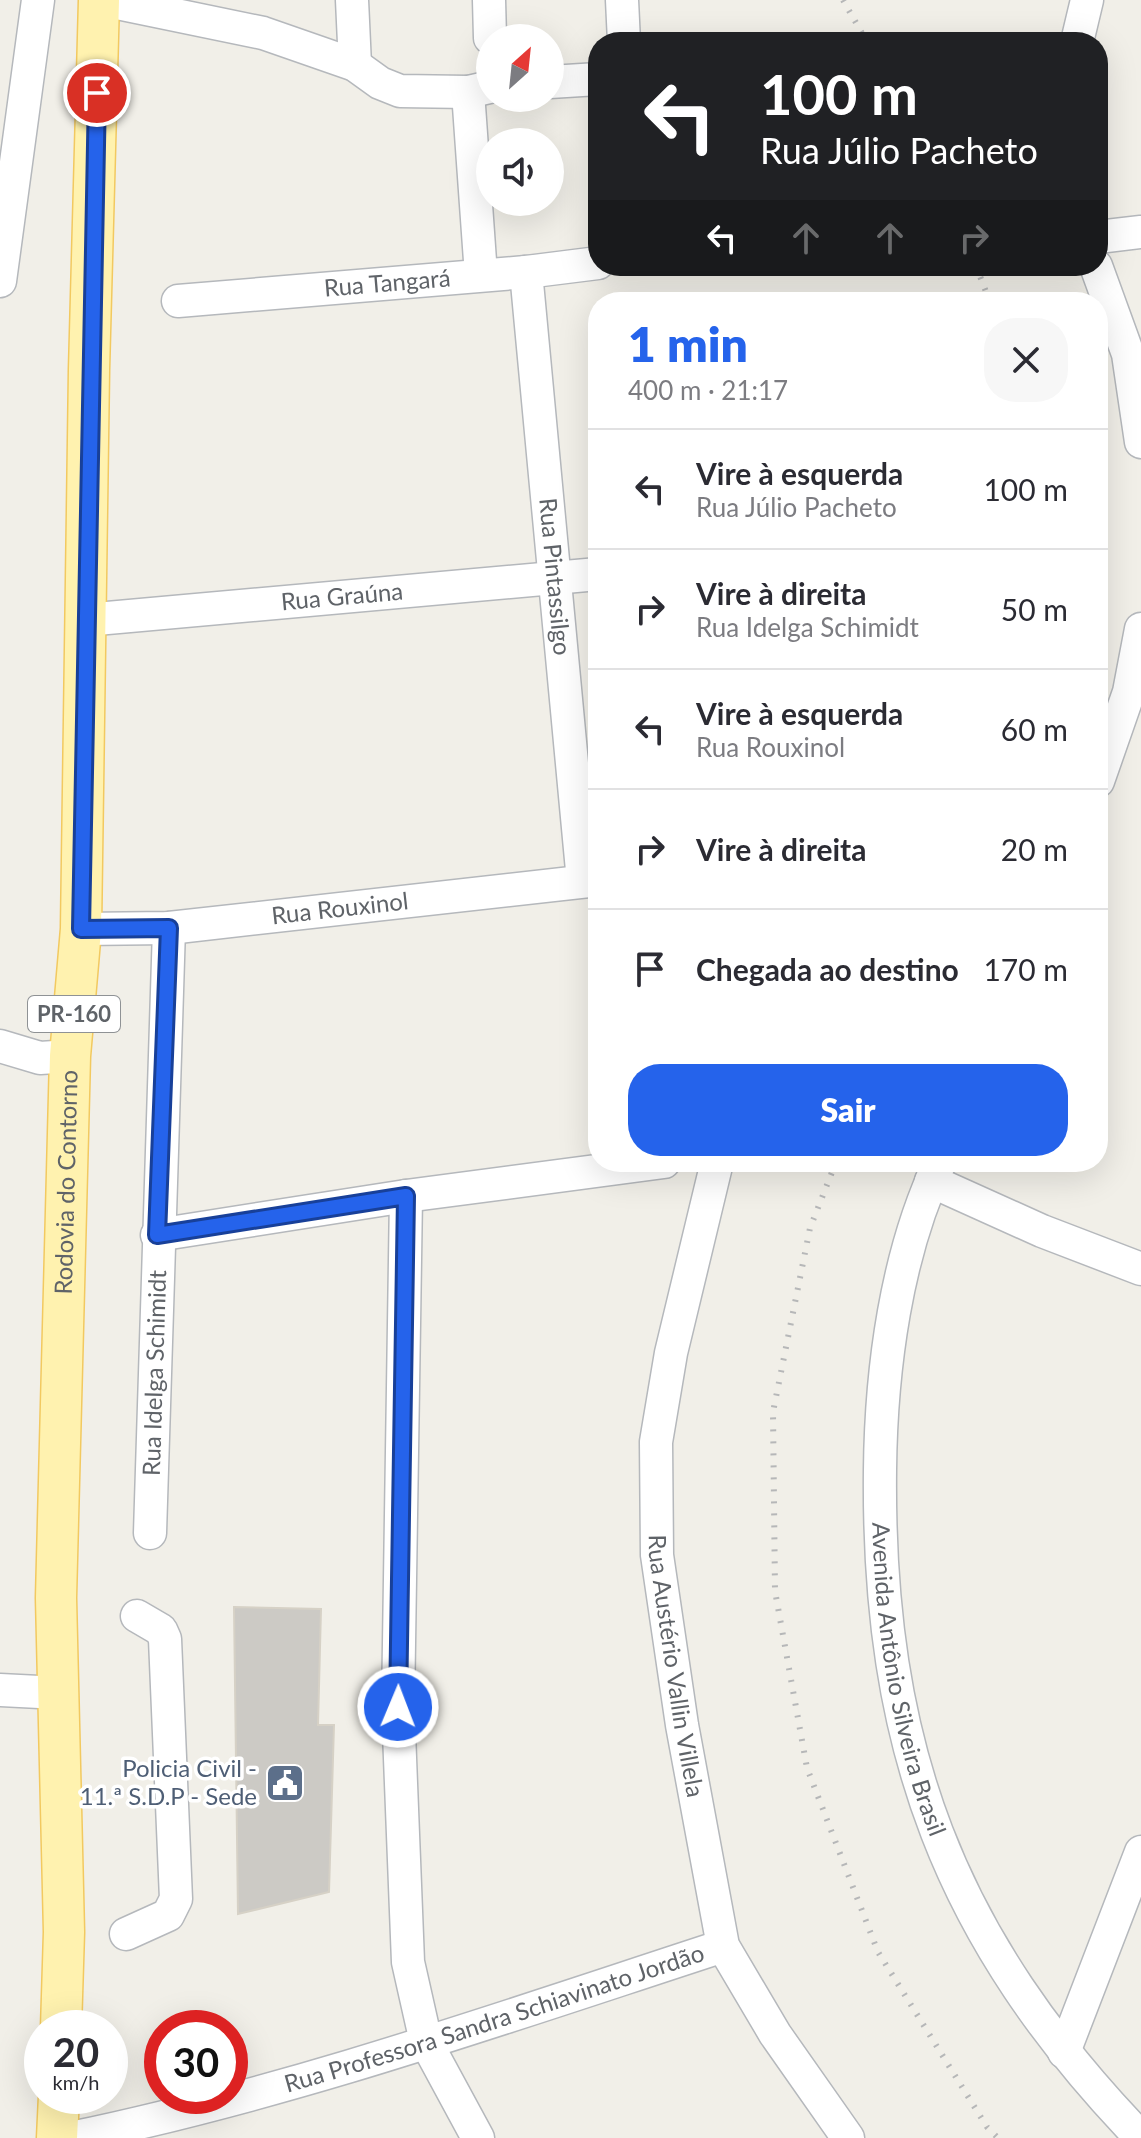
<!DOCTYPE html>
<html lang="pt">
<head>
<meta charset="utf-8">
<style>
	:root { --surface:#fff; --page:#f7f7f7; --text:#2b2b33; --muted:#7c7c81; --line:#e1e1e2; --accent:#2563eb }
	body { margin:0; font-family:Lato,sans-serif; background:var(--page); color:var(--text); height:100vh; display:flex; flex-direction:column; font-size:30px; white-space:nowrap }
	* { box-sizing:border-box; margin:0 }
	p { font-size:26px; color:var(--muted) }
	.icon { flex:none; width:44px; height:44px; fill:none; stroke:currentColor; stroke-width:2; stroke-linecap:round; stroke-linejoin:round }
	.map { position:relative; flex:1; overflow:hidden }
	.drawer { position:absolute; left:588px; top:292px; width:520px; height:880px; display:flex; flex-direction:column; background:var(--surface); border-radius:32px; box-shadow:0 8px 32px #0002 }
	.drawer>* { flex:none }
	.hud { position:absolute; left:588px; top:32px; width:520px; height:244px; border-radius:32px; box-shadow:0 8px 32px #0002; background:#202124; color:#fff; overflow:hidden }
	.needle { width:52px; rotate:27deg }
	.tools { position:absolute; left:476px; top:24px; display:grid; gap:16px }
	.tools a { display:grid; place-items:center; width:88px; height:88px; border-radius:50%; background:var(--surface); box-shadow:0 8px 32px #0002; font-size:40px }
	.speed { position:absolute; left:24px; top:2010px; display:flex; gap:16px; font-size:40px; font-weight:700; text-align:center }
	.speed>* { display:grid; place-content:center; width:104px; height:104px; border-radius:50%; background:var(--surface); box-shadow:0 8px 32px #0002; line-height:1 }
	.speed small { font-size:20px; font-weight:400 }
	.speed .limit { border:12px solid #d22; background:#fff; color:#111 }
	.pin { position:absolute; display:grid; place-items:center; width:68px; height:68px; color:#fff; margin:-34px; border:4px solid #fff; border-radius:50%; box-shadow:0 2px 8px #0007 }
	.me { position:absolute; width:88px; margin:-44px; rotate:1deg; stroke-linejoin:round; filter:drop-shadow(0 0 6px #0008) }
	.turn { display:flex; align-items:center; gap:28px; height:168px; padding:0 40px; font-size:36px }
	.turn .icon { width:104px; height:104px; stroke-width:2.5 }
	.turn b { display:block; font-size:56px; line-height:68px }
	.lanes { display:flex; align-items:center; height:76px; padding:0 40px; background:#0003; justify-content:center; gap:40px; direction:ltr }
	.lanes .off { opacity:.35 }
	.round { display:grid; place-items:center; flex:none; width:84px; height:84px; border-radius:32px; background:var(--page) }
	.summary { display:flex; align-items:center; justify-content:space-between; height:136px; padding:0 40px }
	h1 { font-size:48px; font-weight:800; line-height:60px; color:var(--accent) }
	.action { display:flex; gap:16px; margin-top:auto; padding:16px 40px }
	.action a { flex:1; height:92px; border-radius:32px; background:var(--accent); color:#fff; font-size:32px; font-weight:800; line-height:92px; text-align:center }
	ul { padding:0; list-style:none }
	li { display:flex; align-items:center; gap:24px; height:120px; padding:0 40px; border-top:2px solid var(--line) }
	li div { flex:1 }
	li b { display:block; font-size:30px }
	li em { font-style:normal }
	.map>svg:first-child { display:block }
</style>
</head>
<body>
<div class="map">
<svg width="1141" height="2138" viewBox="0 0 1141 2138">
	<rect width="100%" height="100%" fill="#f1efe8"/>
	<!-- building -->
	<path fill="#cccac5" stroke="#d6d1c6" stroke-width="2" d="M234 1607 321 1609 318 1725H334L329 1892 238 1914Z"/>
	<g fill="none" stroke-linecap="round" stroke-linejoin="round">
		<!-- minor casing -->
		<g stroke="#b5b8bc" stroke-width="35">
			<g id="minor">
				<path d="M103 0 263 33 355 65 380 83 400 91 468 92 490 87"/>
				<path d="M352 0 355 65"/>
				<path d="M489 0 490 38"/>
				<path d="M622 0 624 42"/>
				<path d="M1077 42 1087 0"/>
				<path d="M550 82 598 79"/>
				<path d="M468 92 481 275"/>
				<path d="M1098 237 1141 232"/>
				<path d="M1096 266 1128 354 1141 442"/>
				<path id="s1" d="M526 272 583 881"/>
				<path d="M0 281 38 0"/>
				<path id="s2" d="M178 301 526 272 598 263"/>
				<path id="s3" d="M85 620 598 574"/>
				<path d="M1098 781 1129 692 1141 629"/>
				<path id="s4" d="M81 929 169 928 598 880"/>
				<path d="M0 1046 40 1058 70 1056"/>
				<path id="s5" d="M717 1162 671 1353 656 1442 657 1555 682 1725 723 1946 775 2034 848 2138"/>
				<path id="s6" d="M940 1162C896 1254 881 1369 880 1470 877 1746 948 1938 1141 2138"/>
				<path d="M931 1181 1042 1231 1141 1269"/>
				<path d="M406 1196 398 1707 408 1962 426 2042 478 2138"/>
				<path d="M157 1235 406 1196 664 1162"/>
				<path id="s7" d="M150 1533 169 928"/>
				<path d="M0 1690 59 1693"/>
				<path d="M126 1934 168 1915 176 1899 165 1639 161 1630 137 1616"/>
				<path d="M1064 2052 1141 1852"/>
				<path id="s8" d="M71 2138C293 2092 508 2016 723 1946"/>
			</g>
		</g>
		<!-- major casing -->
		<g stroke="#f2c960" stroke-width="43">
			<g id="major">
				<path id="s9" d="M61 2028 64 1932 56 1598 70 1056 81 929 89 370 99 0"/>
				<path d="M57 2138 59 2096"/>
			</g>
		</g>
		<!-- minor -->
		<use href="#minor" stroke="#fff" stroke-width="32"/>
		<!-- major -->
		<use href="#major" stroke="#fff2af" stroke-width="40"/>
		<!-- rail -->
		<path stroke="#b6b7b8" stroke-width="6" stroke-dasharray="2 10" stroke-linecap="butt" d="M843 0 867 42
			M976 266 990 302
			M836 1162 810 1228 773 1412 775 1591 807 1768 878 1952 987 2127 998 2138"/>
	</g>
	<g fill="none" stroke-linecap="round" stroke-linejoin="round">
		<!-- route casing -->
		<g stroke="#184099" stroke-width="20">
			<path id="route" d="M97 93 81 929 169 928 157 1235 406 1196 398 1707"/>
		</g>
		<!-- route -->
		<use href="#route" stroke="#2563eb" stroke-width="14"/>
	</g>
	<!-- icons -->
	<defs>
		<g id="civic-square" transform="scale(2)"><rect x="-9" y="-9" width="18" height="18" rx="4" fill="#5c6f8a" stroke="#fff"/><path d="M-.6-6.5H3V-4.5H.6V-3L4-1V1h2V6H-6V1h2V-1L-.6-3ZM-1.2 2.5V6h2.4V2.5Z" fill="#fff"/></g>
	</defs>
	<g fill-rule="evenodd">
		<use href="#civic-square" x="285" y="1783"/>
	</g>
	<g text-anchor="middle" stroke-width="7" stroke-linejoin="round" paint-order="stroke">
		<!-- shield labels -->
		<rect fill="#fff" stroke="#8f9295" stroke-width="2" x="28" y="996" width="92" height="36" rx="6"/>
		<g font-size="22" font-weight="bold" fill="#5f6368">
			<text x="74" y="1022">PR-160</text>
		</g>
		<!-- street labels -->
		<g font-size="24" fill="#5f6368" stroke="#fff">
			<text dy="8" stroke="none"><textPath href="#s2" startOffset="210">Rua Tangará</textPath></text>
			<text dy="8" stroke="none"><textPath href="#s1" startOffset="306">Rua Pintassilgo</textPath></text>
			<text dy="8" stroke="none"><textPath href="#s3" startOffset="258">Rua Graúna</textPath></text>
			<text dy="8" stroke="none"><textPath href="#s4" startOffset="260">Rua Rouxinol</textPath></text>
			<text dy="8" stroke="none"><textPath href="#s9" startOffset="846">Rodovia do Contorno</textPath></text>
			<text dy="8" stroke="none"><textPath href="#s7" startOffset="160">Rua Idelga Schimidt</textPath></text>
			<text dy="8" stroke="none"><textPath href="#s5" startOffset="512">Rua Austério Vallin Villela</textPath></text>
			<text dy="8" stroke="none"><textPath href="#s6" startOffset="528">Avenida Antônio Silveira Brasil</textPath></text>
			<text dy="8" stroke="none"><textPath href="#s8" startOffset="440">Rua Professora Sandra Schiavinato Jordão</textPath></text>
		</g>
		<!-- service labels -->
		<g font-size="24" fill="#4e5e75" stroke="#fff" text-anchor="end">
			<text x="257" y="1777">Policia Civil -<tspan x="257" dy="28">11.ª S.D.P - Sede</tspan></text>
		</g>
	</g>
</svg>
<div class="tools">
<a><svg class="needle" viewBox="-14 -14 28 28"><path d="M0-13l5 13h-10z" fill="#e53935"/><path d="M0 13l5-13h-10z" fill="#7c7c81"/></svg></a>
<a><svg class="icon" aria-label="sound" viewBox="0 0 24 24"><path d="M4 9h4l5-4v14l-5-4H4zM17 9q2 3 0 6"/></svg></a>
</div>
<div class="speed"><div>20<small>km/h</small></div><div class="limit">30</div></div>
<div class="pin" style="left:97px;top:93px;background:#d93025"><svg class="icon" aria-label="arrive" viewBox="0 0 24 24"><path d="M6 21V4h12l-3 4 3 4H6"/></svg></div>
<svg class="me" style="left:398px;top:1707px" viewBox="-20 -20 40 40"><circle r="17" fill="#2563eb" stroke="#fff" stroke-width="3"/><path d="M0-11L8 9 0 5-8 9z" fill="#fff"/></svg>
<div class="hud">
<div class="turn"><svg class="icon" aria-label="left" viewBox="0 0 24 24"><path d="M17 20v-9H6M10 6l-5 5 5 5"/></svg><div><b>100 m</b>Rua Júlio Pacheto</div></div>
<div class="lanes"><svg class="icon" aria-label="left" viewBox="0 0 24 24"><path d="M17 20v-9H6M10 6l-5 5 5 5"/></svg><svg class="icon off" aria-label="ahead" viewBox="0 0 24 24"><path d="M12 20V5M6 11l6-6 6 6"/></svg><svg class="icon off" aria-label="ahead" viewBox="0 0 24 24"><path d="M12 20V5M6 11l6-6 6 6"/></svg><svg class="icon off" aria-label="right" viewBox="0 0 24 24"><path d="M7 20v-9h11M14 6l5 5-5 5"/></svg></div>
</div>
<section class="drawer">
<div class="summary"><div><h1>1 min</h1><p>400 m · 21:17</p></div><a class="round"><svg class="icon" aria-label="close" viewBox="0 0 24 24"><path d="M6 6l12 12M18 6L6 18"/></svg></a></div>
<ul>
<li><svg class="icon" aria-label="left" viewBox="0 0 24 24"><path d="M17 20v-9H6M10 6l-5 5 5 5"/></svg><div><b>Vire à esquerda</b><p>Rua Júlio Pacheto</p></div><em>100 m</em></li>
<li><svg class="icon" aria-label="right" viewBox="0 0 24 24"><path d="M7 20v-9h11M14 6l5 5-5 5"/></svg><div><b>Vire à direita</b><p>Rua Idelga Schimidt</p></div><em>50 m</em></li>
<li><svg class="icon" aria-label="left" viewBox="0 0 24 24"><path d="M17 20v-9H6M10 6l-5 5 5 5"/></svg><div><b>Vire à esquerda</b><p>Rua Rouxinol</p></div><em>60 m</em></li>
<li><svg class="icon" aria-label="right" viewBox="0 0 24 24"><path d="M7 20v-9h11M14 6l5 5-5 5"/></svg><div><b>Vire à direita</b></div><em>20 m</em></li>
<li><svg class="icon" aria-label="arrive" viewBox="0 0 24 24"><path d="M6 21V4h12l-3 4 3 4H6"/></svg><div><b>Chegada ao destino</b></div><em>170 m</em></li>
</ul>
<div class="action"><a>Sair</a></div>
</section>
</div>
</body>
</html>
